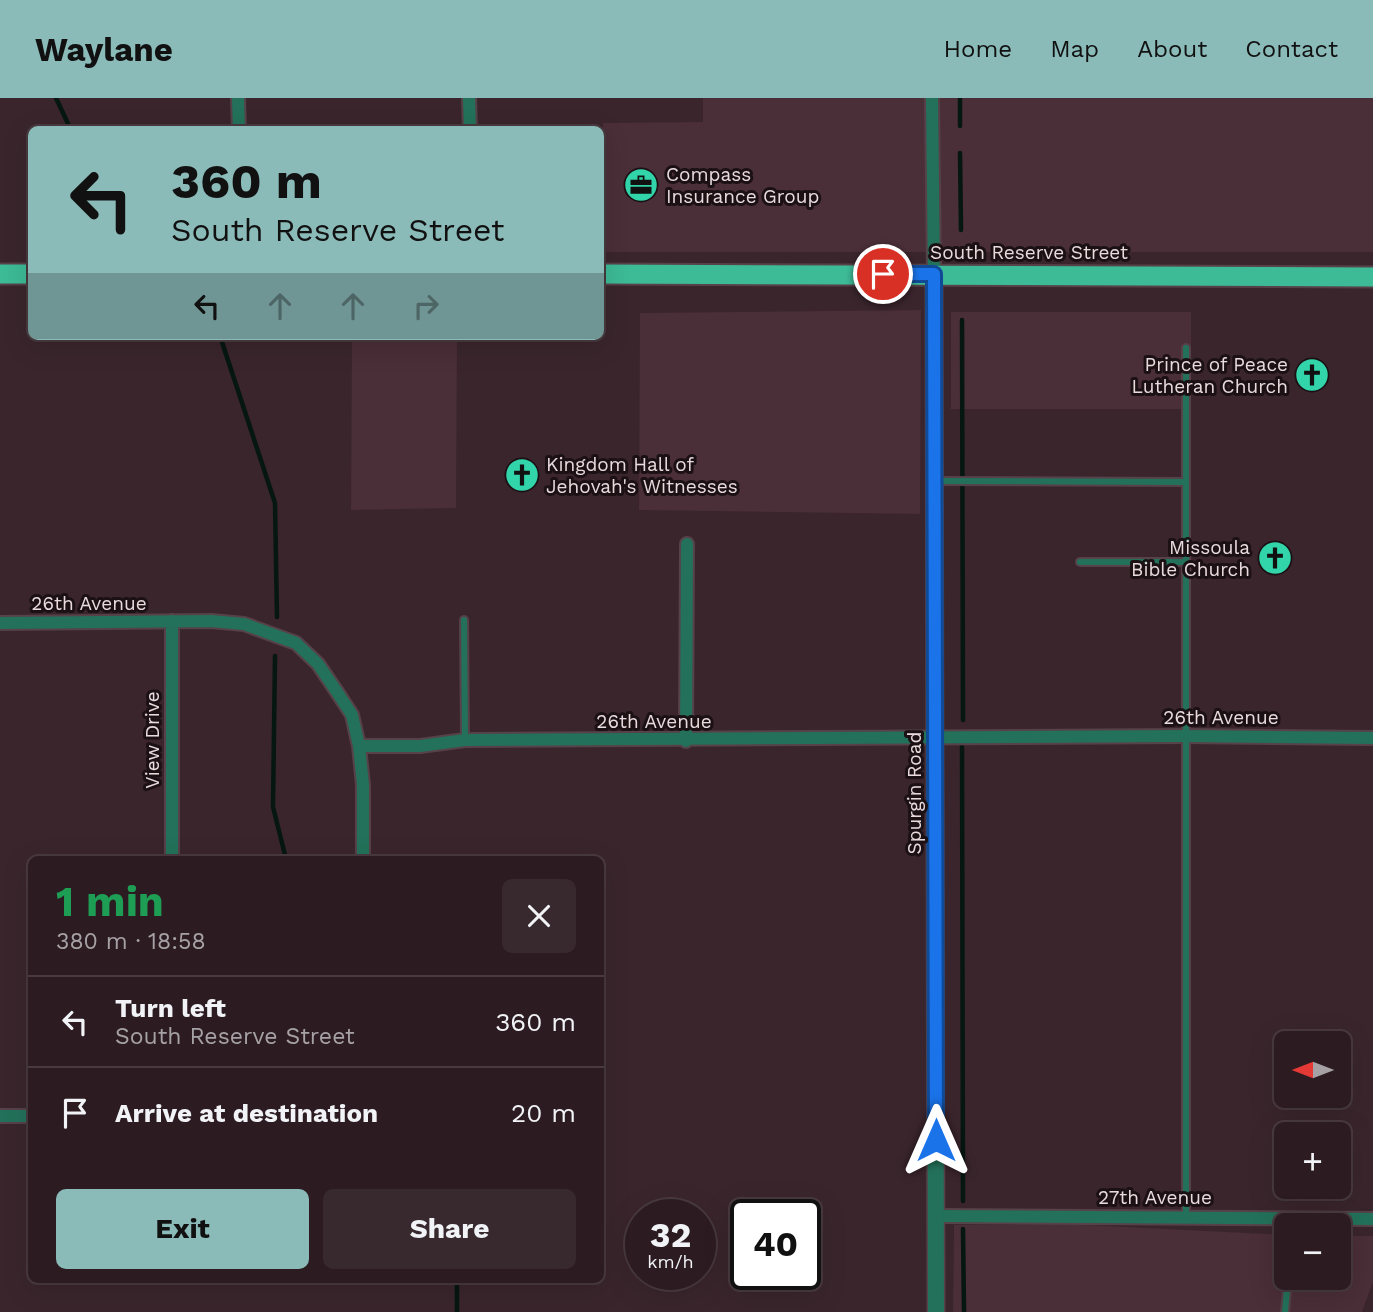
<!DOCTYPE html>
<html lang="en">
<head>
<meta charset="utf-8">
<style>
	:root { --surface:#2c1c21; --page:#38292e; --text:#f1f3f6; --muted:#a6a1a5; --line:#483a3f; --accent:#8bbbb9 }
	body { margin:0; font-family:"Work Sans",sans-serif; background:var(--page); color:var(--text); height:100vh; display:flex; flex-direction:column; font-size:26px; white-space:nowrap }
	* { box-sizing:border-box; margin:0 }
	p { font-size:23px; color:var(--muted) }
	.icon { flex:none; width:38px; height:38px; fill:none; stroke:currentColor; stroke-width:2; stroke-linecap:round; stroke-linejoin:round }
	.map { position:relative; flex:1; overflow:hidden }
	.details { position:absolute; left:28px; top:758px; width:576px; height:427px; display:flex; flex-direction:column; background:var(--surface); border-radius:10px; box-shadow:0 7px 28px #0002,0 0 0 2px var(--line) }
	.details>* { flex:none }
	.banner { position:absolute; left:28px; top:28px; width:576px; height:214px; border-radius:10px; box-shadow:0 7px 28px #0002,0 0 0 2px var(--line); background:#8bbbb9; color:#111; overflow:hidden }
	.needle { width:46px; rotate:270deg }
	.fabs { position:absolute; left:1274px; top:933px; display:grid; gap:14px }
	.fabs a { display:grid; place-items:center; width:77px; height:77px; border-radius:10px; background:var(--surface); box-shadow:0 7px 28px #0002,0 0 0 2px var(--line); font-size:35px }
	.speed { position:absolute; left:625px; top:1101px; display:flex; gap:14px; font-size:35px; font-weight:700; text-align:center }
	.speed>* { display:grid; place-content:center; width:91px; height:91px; border-radius:50%; background:var(--surface); box-shadow:0 7px 28px #0002,0 0 0 2px var(--line); line-height:1 }
	.speed small { font-size:18px; font-weight:400 }
	.speed .limit { border:4px solid #111; border-radius:10px; background:#fff; color:#111 }
	.pin { position:absolute; display:grid; place-items:center; width:60px; height:60px; color:#fff; margin:-30px; border:4px solid #fff; border-radius:50%; box-shadow:0 2px 7px #0007 }
	.me { position:absolute; width:77px; margin:-38px; rotate:0deg; stroke-linejoin:round; filter:drop-shadow(0 0 5px #0008) }
	.turn { display:flex; align-items:center; gap:24px; height:147px; padding:0 28px; font-size:32px }
	.turn .icon { width:91px; height:91px; stroke-width:2.5 }
	.turn b { display:block; font-size:49px; line-height:60px }
	.lanes { display:flex; align-items:center; height:66px; padding:0 28px; background:#0003; justify-content:center; gap:35px; direction:ltr }
	.lanes .off { opacity:.35 }
	.round { display:grid; place-items:center; flex:none; width:74px; height:74px; border-radius:10px; background:var(--page) }
	.headline { display:flex; align-items:center; justify-content:space-between; height:119px; padding:0 28px }
	h1 { font-size:42px; font-weight:700; line-height:52px; color:#1e9e55 }
	.button { display:flex; gap:14px; margin-top:auto; padding:14px 28px }
	.button a { flex:1; height:80px; border-radius:10px; background:var(--accent); color:#111; font-size:28px; font-weight:700; line-height:80px; text-align:center }
	.button a+a { background:var(--page); color:var(--text) }
	ul { padding:0; list-style:none }
	li { display:flex; align-items:center; gap:21px; height:91px; padding:0 28px; border-top:2px solid var(--line) }
	li div { flex:1 }
	li b { display:block; font-size:26px }
	li em { font-style:normal }
	header { display:flex; align-items:center; gap:42px; box-sizing:border-box; height:98px; padding:0 35px; background:var(--accent); color:#111 }
	header strong { font-size:33px }
	nav { display:flex; gap:38px; margin-inline-start:auto; font-size:24px }
	.map>svg:first-child { display:block }
</style>
</head>
<body>
<header>
<strong>Waylane</strong>
<nav><a>Home</a><a>Map</a><a>About</a><a>Contact</a></nav>
</header>
<div class="map">
<svg width="1373" height="1214" viewBox="0 0 1373 1214">
	<rect width="100%" height="100%" fill="#3a252c"/>
	<!-- built -->
	<path fill="#4a2e38" d="M703 0H1373V154H600L603 25 703 24Z
		M921 212 920 416 639 412 640 215Z
		M951 214H1191V311H951Z
		M352 238H457L456 410 351 412Z
		M1066 1126 1286 1137V1180H1339V1138H1373V1184L1362 1214H953L954 1127Z"/>
	<g fill="none" stroke-linecap="round" stroke-linejoin="round">
		<!-- stream -->
		<path stroke="#061610" stroke-width="4.5" d="M56 0 71 32
			M960 0V28
			M960 55 961 132
			M962 222 963 622
			M220 238 275 405 277 519
			M275 558 273 709 286 761
			M962 649 963 1103
			M963 1131 964 1214
			M457 1181V1214"/>
		<!-- service casing -->
		<g stroke="#564248" stroke-width="10">
			<path id="service" d="M1186 250V1119
				M936 383 1186 384
				M1080 464H1187
				M464 522 465 642
				M1285 1214 1288 1180"/>
		</g>
		<!-- minor casing -->
		<g stroke="#564248" stroke-width="16">
			<path id="minor" d="M238 0 239 32
				M469 0 470 32
				M932 0 934 176
				M172 523V761
				M0 525 211 523 244 526 296 545 318 566 339 597 352 617 359 648 363 687V761
				M686 643 687 446
				M359 648H420L465 642 1186 638 1373 640
				M0 1018H32
				M937 1118 1373 1121"/>
		</g>
		<!-- tertiary casing -->
		<g stroke="#564248" stroke-width="19">
			<path id="tertiary" d="M934 176 936 1214"/>
		</g>
		<!-- trunk casing -->
		<g stroke="#564248" stroke-width="23">
			<path id="trunk" d="M0 176H32
				M600 176 1373 179"/>
		</g>
		<!-- service -->
		<use href="#service" stroke="#23715a" stroke-width="6"/>
		<!-- minor -->
		<use href="#minor" stroke="#23715a" stroke-width="12"/>
		<!-- tertiary -->
		<use href="#tertiary" stroke="#23715a" stroke-width="16"/>
		<!-- trunk -->
		<use href="#trunk" stroke="#3dba96" stroke-width="19"/>
	</g>
	<g fill="none" stroke-linecap="round" stroke-linejoin="round">
		<!-- route casing -->
		<g stroke="#114b97" stroke-width="18">
			<path id="route" d="M883 176H934L936 1042"/>
		</g>
		<!-- route -->
		<use href="#route" stroke="#1a73e8" stroke-width="12"/>
	</g>
	<!-- icons -->
	<defs>
		<g id="office-disc" transform="scale(1.75)"><circle r="9.5" fill="#32d4a9" stroke="#1b1114"/><path d="M-6-3h4V-5.5h4V-3h4V5H-6ZM-1-4.5V-3h2v-1.5ZM-6 0V1H6V0Z" fill="#111"/></g>
		<g id="church-disc" transform="scale(1.75)"><circle r="9.5" fill="#32d4a9" stroke="#1b1114"/><path d="M-1.2-6h2.4v3.5h3.3v2.4h-3.3V6h-2.4V-.1h-3.3v-2.4h3.3Z" fill="#111"/></g>
	</defs>
	<g fill-rule="evenodd">
		<use href="#office-disc" x="641" y="87"/>
		<use href="#church-disc" x="1312" y="277"/>
		<use href="#church-disc" x="522" y="377"/>
		<use href="#church-disc" x="1275" y="460"/>
	</g>
	<g text-anchor="middle" stroke-width="6" stroke-linejoin="round" paint-order="stroke">
		<!-- poi labels -->
		<g font-size="19" fill="#e9dade" stroke="#1b1114" text-anchor="start">
			<text x="666" y="83">Compass<tspan x="666" dy="22">Insurance Group</tspan></text>
			<text x="1288" y="273" text-anchor="end">Prince of Peace<tspan x="1288" dy="22">Lutheran Church</tspan></text>
			<text x="546" y="373">Kingdom Hall of<tspan x="546" dy="22">Jehovah's Witnesses</tspan></text>
			<text x="1250" y="456" text-anchor="end">Missoula<tspan x="1250" dy="22">Bible Church</tspan></text>
		</g>
		<!-- street labels -->
		<g font-size="19" fill="#e9dade" stroke="#1b1114">
			<text x="1029" y="161">South Reserve Street</text>
			<text x="89" y="512">26th Avenue</text>
			<text x="1221" y="626">26th Avenue</text>
			<text x="654" y="630">26th Avenue</text>
			<text transform="translate(152 642) rotate(-90)" y="7">View Drive</text>
			<text transform="translate(914 695) rotate(-90)" y="7">Spurgin Road</text>
			<text x="1155" y="1106">27th Avenue</text>
		</g>
	</g>
</svg>
<div class="fabs">
<a><svg class="needle" viewBox="-14 -14 28 28"><path d="M0-13l5 13h-10z" fill="#e53935"/><path d="M0 13l5-13h-10z" fill="#a6a1a5"/></svg></a>
<a>+</a>
<a>−</a>
</div>
<div class="speed"><div>32<small>km/h</small></div><div class="limit">40</div></div>
<div class="pin" style="left:883px;top:176px;background:#d93025"><svg class="icon" aria-label="arrive" viewBox="0 0 24 24"><path d="M6 21V4h12l-3 4 3 4H6"/></svg></div>
<svg class="me" style="left:936px;top:1042px" viewBox="-20 -20 40 40"><path d="M0-17L14 15 0 8-14 15z" fill="#1a73e8" stroke="#fff" stroke-width="4"/></svg>
<div class="banner">
<div class="turn"><svg class="icon" aria-label="left" viewBox="0 0 24 24"><path d="M17 20v-9H6M10 6l-5 5 5 5"/></svg><div><b>360 m</b>South Reserve Street</div></div>
<div class="lanes"><svg class="icon" aria-label="left" viewBox="0 0 24 24"><path d="M17 20v-9H6M10 6l-5 5 5 5"/></svg><svg class="icon off" aria-label="ahead" viewBox="0 0 24 24"><path d="M12 20V5M6 11l6-6 6 6"/></svg><svg class="icon off" aria-label="ahead" viewBox="0 0 24 24"><path d="M12 20V5M6 11l6-6 6 6"/></svg><svg class="icon off" aria-label="right" viewBox="0 0 24 24"><path d="M7 20v-9h11M14 6l5 5-5 5"/></svg></div>
</div>
<section class="details">
<div class="headline"><div><h1>1 min</h1><p>380 m · 18:58</p></div><a class="round"><svg class="icon" aria-label="close" viewBox="0 0 24 24"><path d="M6 6l12 12M18 6L6 18"/></svg></a></div>
<ul>
<li><svg class="icon" aria-label="left" viewBox="0 0 24 24"><path d="M17 20v-9H6M10 6l-5 5 5 5"/></svg><div><b>Turn left</b><p>South Reserve Street</p></div><em>360 m</em></li>
<li><svg class="icon" aria-label="arrive" viewBox="0 0 24 24"><path d="M6 21V4h12l-3 4 3 4H6"/></svg><div><b>Arrive at destination</b></div><em>20 m</em></li>
</ul>
<div class="button"><a>Exit</a><a>Share</a></div>
</section>
</div>
</body>
</html>
